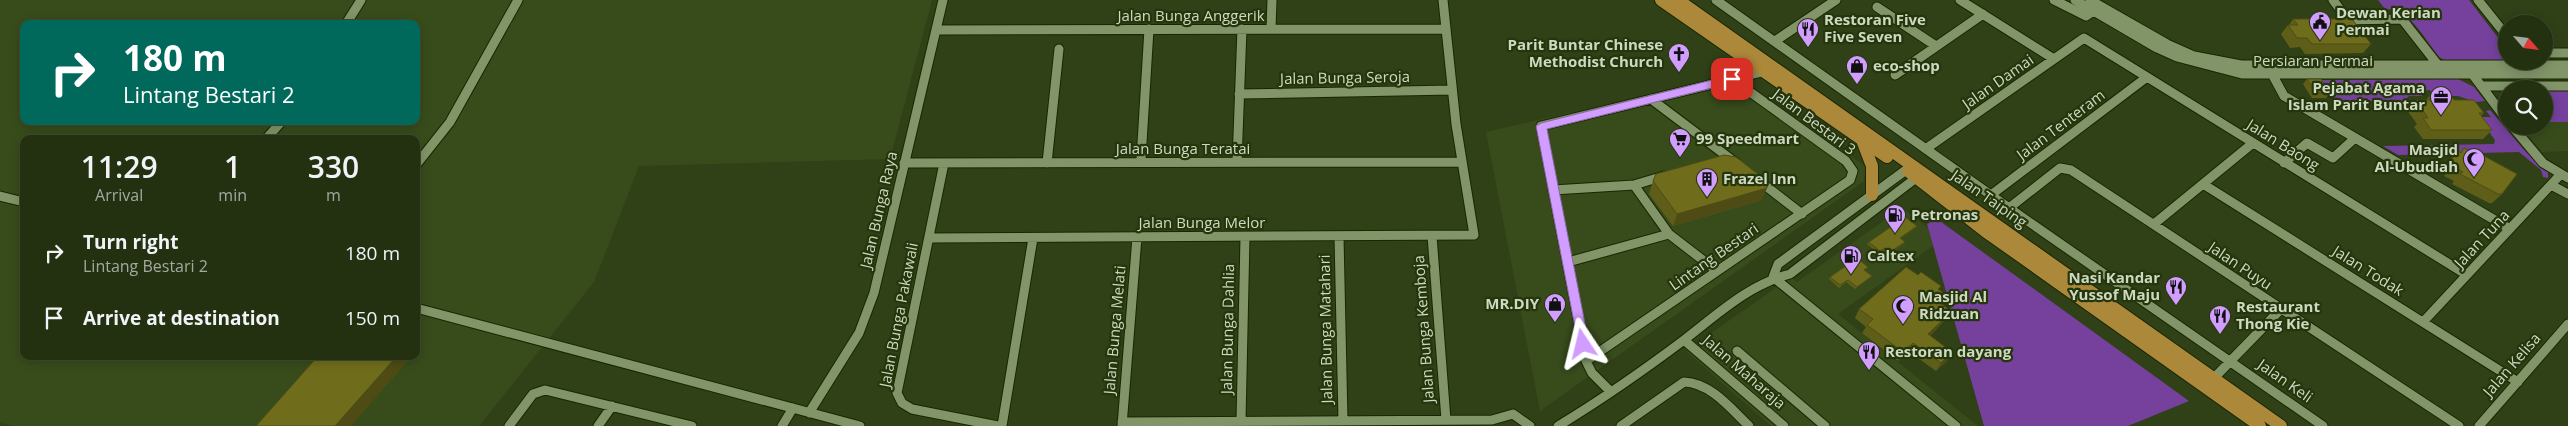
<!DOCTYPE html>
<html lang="en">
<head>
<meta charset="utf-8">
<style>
	:root { --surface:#243111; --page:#2c391a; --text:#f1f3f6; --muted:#a3a99f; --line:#414c31 }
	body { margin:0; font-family:"Open Sans",sans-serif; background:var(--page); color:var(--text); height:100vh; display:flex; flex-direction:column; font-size:19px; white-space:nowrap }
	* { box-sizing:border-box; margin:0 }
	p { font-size:16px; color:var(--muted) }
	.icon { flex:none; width:28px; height:28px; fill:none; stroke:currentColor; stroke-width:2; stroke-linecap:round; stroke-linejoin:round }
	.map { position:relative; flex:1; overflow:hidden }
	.panel { position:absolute; left:20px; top:135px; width:400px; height:225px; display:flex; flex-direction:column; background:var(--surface); border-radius:10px; box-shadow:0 2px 12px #0003,0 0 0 1px var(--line) }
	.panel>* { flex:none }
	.hud { position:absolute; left:20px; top:20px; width:400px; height:105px; border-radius:10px; box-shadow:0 2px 12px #0003,0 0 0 1px var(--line); background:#00695c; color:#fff; overflow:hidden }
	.needle { width:32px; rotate:118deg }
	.buttons { position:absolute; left:2498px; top:15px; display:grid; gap:10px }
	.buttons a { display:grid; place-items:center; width:55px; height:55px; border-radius:50%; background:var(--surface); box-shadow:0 2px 12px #0003,0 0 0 1px var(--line); font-size:25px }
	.pin { position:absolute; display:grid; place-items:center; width:42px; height:42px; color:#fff; margin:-21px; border-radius:10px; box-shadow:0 2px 8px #0006 }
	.me { position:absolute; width:55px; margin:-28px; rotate:350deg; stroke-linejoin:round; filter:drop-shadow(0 0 4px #0008) }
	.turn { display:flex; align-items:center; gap:18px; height:105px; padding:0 20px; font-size:22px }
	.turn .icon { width:65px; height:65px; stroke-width:2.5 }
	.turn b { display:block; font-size:35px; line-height:42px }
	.eta { display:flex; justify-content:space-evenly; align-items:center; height:85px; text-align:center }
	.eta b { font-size:30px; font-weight:600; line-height:35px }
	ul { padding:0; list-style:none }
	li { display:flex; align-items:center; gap:15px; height:65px; padding:0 20px }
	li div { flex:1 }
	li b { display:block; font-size:19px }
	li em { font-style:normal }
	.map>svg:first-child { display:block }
</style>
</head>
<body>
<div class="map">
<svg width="2568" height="426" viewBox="0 0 2568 426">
	<rect width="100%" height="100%" fill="#304117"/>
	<!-- built -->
	<path fill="#384c1b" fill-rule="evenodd" d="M0 0H932L890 159 639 166 594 282 479 426H12L0 422ZM24 24H416V121H24ZM24 139H416V356H24Z
		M1735 75 1866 167 1864 181 1540 411 1486 132Z
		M2544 122H2568V151L2542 152 2520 126H2544Z
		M1902 208 1928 228 1933 246 1838 314 1978 426H1771L1686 351 1791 277 1797 282Z"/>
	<!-- green -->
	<path fill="#75419d" d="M2378 0H2469L2506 48V60H2444L2439 57C2424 38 2411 10 2385 9Z
		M2458 79 2474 87 2485 101 2476 102 2458 96H2434L2430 90 2418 91 2422 96H2409L2404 101H2334L2320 80Z
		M2544 91H2568V122H2544Z
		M2490 110 2525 151 2548 172V178L2543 177 2541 170 2519 152 2398 155 2383 146 2494 144 2495 140 2478 117H2491L2486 111Z
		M1937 219 2189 401 2128 426H1984L1927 224Z"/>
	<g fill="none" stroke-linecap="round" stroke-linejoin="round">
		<!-- minor casing -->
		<g stroke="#182700" stroke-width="11">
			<path id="minor" d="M1716 0 2009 208 2323 426
				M1960 0 2054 59
				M2054 0 2086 16 2096 9
				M2075 0 2157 48 2177 57 2242 74H2568
				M2090 0 2167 44 2194 56 2241 65H2568
				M2333 0 2348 20
				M2478 0 2506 35
				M1877 7 1936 46
				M2341 20 2402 19 2438 65
				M346 24 361 0
				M1271 29 1272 0
				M937 30 1446 29
				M1775 41 1836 0
				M2544 53H2568
				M2470 71 2506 119
				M2271 72 2284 96 2510 229
				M1895 75 1983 14
				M2481 86H2568
				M1239 94 1452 90
				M1651 99 1736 163
				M2512 126 2543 163 2568 178
				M266 139 282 121
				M1927 148 2084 38 2467 275
				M1141 159 1149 29
				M1237 162 1242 29
				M904 163 1462 162
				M944 163 897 393 902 403 912 409 998 426
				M1047 163 1059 49
				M2284 163 2307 143 2333 158 2355 138
				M416 165 450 122 518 0
				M1758 180 1802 214
				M2203 184 2518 382
				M1634 185 1669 234 1717 271
				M2551 185 2568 194
				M1553 190 1634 185 1664 176
				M1991 195 2147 77
				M0 196 24 202
				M2009 208 2060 168 2071 170 2459 426
				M2154 224 2253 143
				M1339 236 1343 421
				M1432 236 1446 420
				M929 238 1474 235 1456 124 1443 0
				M1568 262 1669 234
				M1773 277 1956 426
				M1773 277 1778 264 1910 167
				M416 308 860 426
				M2423 322 2561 174
				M1684 340 1784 426
				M1737 351 1825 426
				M1586 361 1850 180 1853 171 1846 161 1732 79
				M2214 378 2281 309
				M1610 391 1592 373 1586 361 1541 126 1762 72
				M809 413 859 333 874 293 943 0
				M1241 421 1245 237
				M1122 422 1492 420 1513 414 1530 426
				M509 426 533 394 545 390 692 426
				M598 426 612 406
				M782 426 793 408
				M1002 426 1033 238
				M1122 426 1137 237
				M1558 426C1601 400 1644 370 1684 340 1718 314 1748 285 1790 274L1920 175
				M1621 426 1684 382C1711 383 1731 409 1749 426
				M2479 426 2568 324"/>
		</g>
		<!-- major casing -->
		<g stroke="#182700" stroke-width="14">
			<path id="major" d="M1661 0 1887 157
				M1678 0 2281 426
				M1862 140 1872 166V195
				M1908 171 1985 231 2260 426"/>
		</g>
		<!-- minor -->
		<use href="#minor" stroke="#819569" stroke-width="9"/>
		<!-- major -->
		<use href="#major" stroke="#ac883b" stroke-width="12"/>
	</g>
	<!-- wall -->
	<path fill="#5f5e18" d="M2293 19 2371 44 2363 53 2305 54 2300 47 2290 48 2281 34 2288 25H2289Z
		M2307 79 2330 93 2326 98H2312L2303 84Z
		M2433 92 2484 113 2481 116 2492 130 2483 139H2423L2414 127 2417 124 2407 110 2416 100H2426Z
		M2464 148 2502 194 2492 203H2489L2452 184 2454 181 2444 176 2446 173 2441 170 2458 151 2460 152Z
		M1653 181 1762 200 1673 226 1649 194Z
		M1917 226 1916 228 1901 238 1904 244 1889 255 1883 251 1879 254 1867 244 1869 242Z
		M1868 267 1865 270 1872 276 1870 278 1855 289 1846 282 1839 288 1829 279 1830 277Z
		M1939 290 1942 305 1948 309 1946 312 1949 314 1943 322 1930 336 1947 361 1936 371 1908 351 1898 361 1862 333 1866 327 1855 318 1859 309Z"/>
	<!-- shaded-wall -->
	<path fill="#4e4c14" d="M1767 188 1762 200 1673 226 1677 214Z
		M1917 226 1916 228 1898 240 1900 238Z
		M1905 242 1904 244 1889 255 1890 252Z
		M1948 296 1942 305 1940 303Z
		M1949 314 1943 322 1922 343 1928 334Z
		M1913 343 1908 351 1898 361 1903 352Z
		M1952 352 1947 361 1936 371 1941 363Z
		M397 356H412L351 426H335Z"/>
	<!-- building -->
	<path fill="#6f6d1c" stroke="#4e4c14" d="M2293 19H2352L2371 44H2312L2307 38H2297L2288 25H2298Z
		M2307 79H2321L2330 93H2316Z
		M2433 92H2448L2454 100H2474L2484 113H2479L2492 130H2431L2423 118H2428L2416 100H2439Z
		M2464 148 2474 153 2475 151 2517 174 2502 194H2498L2460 174 2463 172 2453 167 2455 164 2450 161 2458 151 2461 153Z
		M1724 155 1736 157 1768 182 1767 188 1677 214 1653 181 1656 174Z
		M1905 217 1917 226 1900 238 1905 242 1890 252 1885 248 1880 251 1869 242Z
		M1857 258 1868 267 1864 270 1872 276 1857 287 1848 280 1840 285 1830 277Z
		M1906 267 1918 275 1921 272 1941 286 1938 289 1948 296 1940 303 1948 309 1945 311 1949 314 1928 334 1952 352 1941 363 1913 343 1903 352 1867 325 1873 319 1859 309Z
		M318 356H397L335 426H256Z"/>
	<!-- route -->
	<path fill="#d19dfe" stroke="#8866a5" d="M1732 75 1736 77V82L1547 129 1589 344 1587 348H1579L1536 126 1541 123Z"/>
	<!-- icons -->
	<defs>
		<g id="civic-pin" transform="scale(1.125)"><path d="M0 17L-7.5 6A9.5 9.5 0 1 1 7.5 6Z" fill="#d19dfe" stroke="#26360c"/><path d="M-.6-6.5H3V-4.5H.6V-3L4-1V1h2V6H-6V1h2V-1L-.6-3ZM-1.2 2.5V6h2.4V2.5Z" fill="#111"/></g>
		<g id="restaurant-pin" transform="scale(1.125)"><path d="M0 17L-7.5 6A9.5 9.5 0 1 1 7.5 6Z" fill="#d19dfe" stroke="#26360c"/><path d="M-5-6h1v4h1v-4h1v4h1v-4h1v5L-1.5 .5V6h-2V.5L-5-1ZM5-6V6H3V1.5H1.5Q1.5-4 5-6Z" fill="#111"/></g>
		<g id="church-pin" transform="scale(1.125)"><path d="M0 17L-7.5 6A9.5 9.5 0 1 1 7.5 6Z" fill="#d19dfe" stroke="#26360c"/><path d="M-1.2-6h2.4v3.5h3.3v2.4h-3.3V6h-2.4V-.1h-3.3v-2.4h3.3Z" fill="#111"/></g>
		<g id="shop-pin" transform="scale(1.125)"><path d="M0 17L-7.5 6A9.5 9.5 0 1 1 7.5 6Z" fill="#d19dfe" stroke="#26360c"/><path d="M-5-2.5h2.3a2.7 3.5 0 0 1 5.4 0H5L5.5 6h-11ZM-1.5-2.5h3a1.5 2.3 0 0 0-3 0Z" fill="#111"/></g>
		<g id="office-pin" transform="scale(1.125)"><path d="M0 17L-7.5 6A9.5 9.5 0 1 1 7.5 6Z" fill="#d19dfe" stroke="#26360c"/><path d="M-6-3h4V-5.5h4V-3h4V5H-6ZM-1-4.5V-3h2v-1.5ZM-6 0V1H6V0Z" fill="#111"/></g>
		<g id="supermarket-pin" transform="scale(1.125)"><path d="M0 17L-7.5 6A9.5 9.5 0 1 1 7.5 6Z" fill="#d19dfe" stroke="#26360c"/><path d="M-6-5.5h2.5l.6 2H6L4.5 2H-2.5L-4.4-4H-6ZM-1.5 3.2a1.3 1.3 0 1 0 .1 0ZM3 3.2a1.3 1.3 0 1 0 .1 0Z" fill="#111"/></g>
		<g id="mosque-pin" transform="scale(1.125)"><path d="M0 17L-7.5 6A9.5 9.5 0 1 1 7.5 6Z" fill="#d19dfe" stroke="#26360c"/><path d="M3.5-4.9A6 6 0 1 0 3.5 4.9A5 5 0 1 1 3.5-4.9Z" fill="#111"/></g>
		<g id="building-pin" transform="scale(1.125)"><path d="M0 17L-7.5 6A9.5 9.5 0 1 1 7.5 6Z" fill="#d19dfe" stroke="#26360c"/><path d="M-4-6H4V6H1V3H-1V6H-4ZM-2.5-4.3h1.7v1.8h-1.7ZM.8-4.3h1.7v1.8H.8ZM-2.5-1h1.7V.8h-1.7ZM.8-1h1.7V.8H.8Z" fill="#111"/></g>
		<g id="fuel-pin" transform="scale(1.125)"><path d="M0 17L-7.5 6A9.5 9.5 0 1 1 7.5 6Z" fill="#d19dfe" stroke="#26360c"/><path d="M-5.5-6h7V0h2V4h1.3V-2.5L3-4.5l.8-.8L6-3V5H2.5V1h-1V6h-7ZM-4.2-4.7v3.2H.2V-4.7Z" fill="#111"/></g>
	</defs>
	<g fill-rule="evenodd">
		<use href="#civic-pin" x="2320" y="22"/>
		<use href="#restaurant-pin" x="1808" y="29"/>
		<use href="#church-pin" x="1679" y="54"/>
		<use href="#shop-pin" x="1857" y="66"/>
		<use href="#office-pin" x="2441" y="97"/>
		<use href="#supermarket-pin" x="1680" y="139"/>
		<use href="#mosque-pin" x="2474" y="159"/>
		<use href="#building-pin" x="1707" y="179"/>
		<use href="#fuel-pin" x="1895" y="215"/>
		<use href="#fuel-pin" x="1851" y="256"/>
		<use href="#restaurant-pin" x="2176" y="287"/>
		<use href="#shop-pin" x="1555" y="304"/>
		<use href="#mosque-pin" x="1903" y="306"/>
		<use href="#restaurant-pin" x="2220" y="316"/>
		<use href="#restaurant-pin" x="1869" y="352"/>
	</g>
	<g text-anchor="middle" stroke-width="4.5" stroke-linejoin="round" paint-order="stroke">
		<!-- poi labels -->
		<g font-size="15" font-weight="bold" fill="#cdd9c1" stroke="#26360c" text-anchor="start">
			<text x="2336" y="18">Dewan Kerian<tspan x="2336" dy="17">Permai</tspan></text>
			<text x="1824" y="25">Restoran Five<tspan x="1824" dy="17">Five Seven</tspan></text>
			<text x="1663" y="50" text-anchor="end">Parit Buntar Chinese<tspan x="1663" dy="17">Methodist Church</tspan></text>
			<text x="1873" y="71">eco-shop</text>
			<text x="2425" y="93" text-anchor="end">Pejabat Agama<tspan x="2425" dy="17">Islam Parit Buntar</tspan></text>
			<text x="1696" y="144">99 Speedmart</text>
			<text x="2458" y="155" text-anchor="end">Masjid<tspan x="2458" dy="17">Al-Ubudiah</tspan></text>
			<text x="1723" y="184">Frazel Inn</text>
			<text x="1911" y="220">Petronas</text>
			<text x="1867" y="261">Caltex</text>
			<text x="2160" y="283" text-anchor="end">Nasi Kandar<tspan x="2160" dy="17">Yussof Maju</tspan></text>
			<text x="1919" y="302">Masjid Al<tspan x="1919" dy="17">Ridzuan</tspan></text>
			<text x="1539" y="309" text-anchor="end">MR.DIY</text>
			<text x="2236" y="312">Restaurant<tspan x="2236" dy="17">Thong Kie</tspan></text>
			<text x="1885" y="357">Restoran dayang</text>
		</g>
		<!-- street labels -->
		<g font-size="15" fill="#cdd9c1" stroke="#26360c">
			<text x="1191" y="21">Jalan Bunga Anggerik</text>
			<text x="2313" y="66">Persiaran Permai</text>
			<text transform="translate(1345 78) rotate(-1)" y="5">Jalan Bunga Seroja</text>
			<text transform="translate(1998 82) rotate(-35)" y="5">Jalan Damai</text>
			<text transform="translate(1814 122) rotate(37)" y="5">Jalan Bestari 3</text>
			<text transform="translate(2061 125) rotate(-37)" y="5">Jalan Tenteram</text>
			<text transform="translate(2283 145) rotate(32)" y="5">Jalan Baong</text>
			<text x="1183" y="154">Jalan Bunga Teratai</text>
			<text transform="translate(1989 199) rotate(35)" y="5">Jalan Taiping</text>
			<text transform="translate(879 210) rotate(-77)" y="5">Jalan Bunga Raya</text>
			<text x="1202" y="228">Jalan Bunga Melor</text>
			<text transform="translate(2482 239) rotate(-47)" y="5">Jalan Tuna</text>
			<text transform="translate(1714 257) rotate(-35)" y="5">Lintang Bestari</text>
			<text transform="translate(2240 266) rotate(34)" y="5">Jalan Puyu</text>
			<text transform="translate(2368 271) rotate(32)" y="5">Jalan Todak</text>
			<text transform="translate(899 315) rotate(-79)" y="5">Jalan Bunga Pakawali</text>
			<text transform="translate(1228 329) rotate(-89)" y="5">Jalan Bunga Dahlia</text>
			<text transform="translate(1326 329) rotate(-91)" y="5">Jalan Bunga Matahari</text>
			<text transform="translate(1424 329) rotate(-94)" y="5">Jalan Bunga Kemboja</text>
			<text transform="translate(1115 330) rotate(-85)" y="5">Jalan Bunga Melati</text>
			<text transform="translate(2512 365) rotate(-49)" y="5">Jalan Kelisa</text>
			<text transform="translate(1744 372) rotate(41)" y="5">Jalan Maharaja</text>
			<text transform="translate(2285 381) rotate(35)" y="5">Jalan Keli</text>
		</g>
	</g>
</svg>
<div class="buttons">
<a><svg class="needle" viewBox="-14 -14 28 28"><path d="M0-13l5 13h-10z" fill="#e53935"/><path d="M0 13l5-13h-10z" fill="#a3a99f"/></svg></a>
<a><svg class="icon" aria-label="search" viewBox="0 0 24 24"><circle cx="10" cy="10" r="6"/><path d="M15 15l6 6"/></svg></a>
</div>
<div class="pin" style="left:1732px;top:79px;background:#d93025"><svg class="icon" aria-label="arrive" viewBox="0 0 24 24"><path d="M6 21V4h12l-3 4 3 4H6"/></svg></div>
<svg class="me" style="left:1583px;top:344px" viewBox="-20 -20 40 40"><path d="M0-17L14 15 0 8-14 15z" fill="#d19dfe" stroke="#fff" stroke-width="4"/></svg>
<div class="hud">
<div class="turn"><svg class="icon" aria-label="right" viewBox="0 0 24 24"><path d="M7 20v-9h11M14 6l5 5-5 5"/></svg><div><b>180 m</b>Lintang Bestari 2</div></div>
</div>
<section class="panel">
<div class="eta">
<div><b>11:29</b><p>Arrival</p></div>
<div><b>1</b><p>min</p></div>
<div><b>330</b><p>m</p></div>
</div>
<ul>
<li><svg class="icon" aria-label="right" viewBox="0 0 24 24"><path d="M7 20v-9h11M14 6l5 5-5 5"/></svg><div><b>Turn right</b><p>Lintang Bestari 2</p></div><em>180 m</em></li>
<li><svg class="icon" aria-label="arrive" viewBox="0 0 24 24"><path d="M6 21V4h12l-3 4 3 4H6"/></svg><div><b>Arrive at destination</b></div><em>150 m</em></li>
</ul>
</section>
</div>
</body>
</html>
